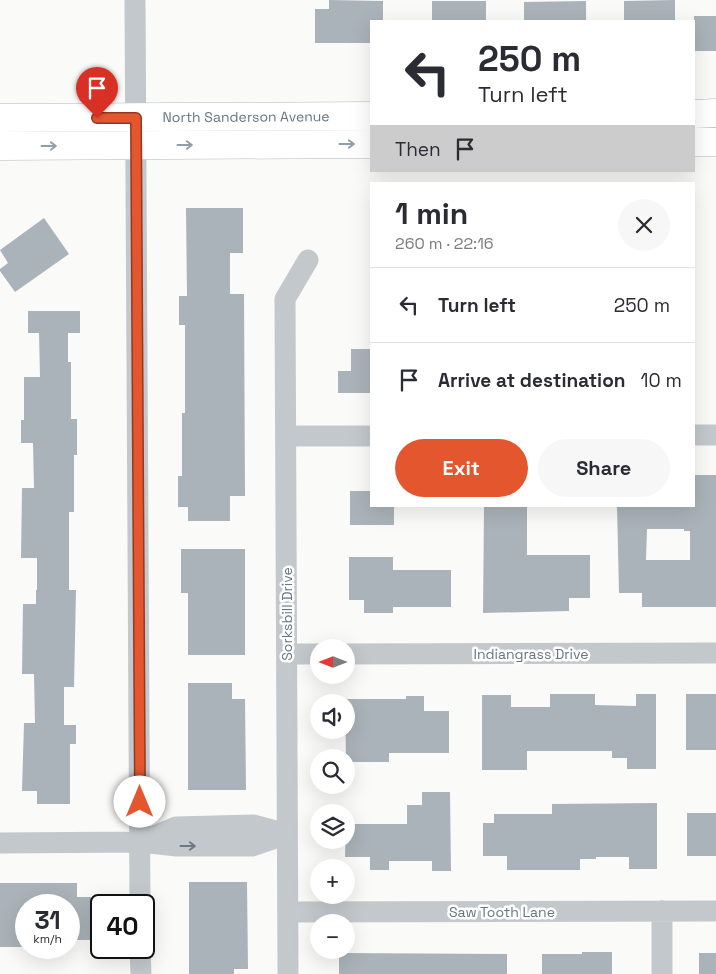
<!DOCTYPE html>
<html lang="en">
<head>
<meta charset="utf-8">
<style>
	:root { --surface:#fff; --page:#f7f7f7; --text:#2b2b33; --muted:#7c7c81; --line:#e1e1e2; --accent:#e4572e }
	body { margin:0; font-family:"Space Grotesk",sans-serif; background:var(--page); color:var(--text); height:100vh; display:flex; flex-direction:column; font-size:19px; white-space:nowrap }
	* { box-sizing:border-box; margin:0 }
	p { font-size:16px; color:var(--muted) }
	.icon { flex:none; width:28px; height:28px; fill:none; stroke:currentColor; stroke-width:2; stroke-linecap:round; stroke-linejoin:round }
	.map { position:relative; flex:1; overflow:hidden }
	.panel { position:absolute; left:370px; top:182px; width:325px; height:325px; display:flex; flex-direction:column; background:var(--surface); border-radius:0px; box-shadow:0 5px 20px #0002 }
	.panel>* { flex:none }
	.banner { position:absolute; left:370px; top:20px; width:325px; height:152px; border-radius:0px; box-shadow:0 5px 20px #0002; background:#fff; color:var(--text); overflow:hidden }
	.needle { width:32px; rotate:270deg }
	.buttons { position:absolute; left:310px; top:639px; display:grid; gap:10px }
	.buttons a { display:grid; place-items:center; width:45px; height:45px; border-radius:50%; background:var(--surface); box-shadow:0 5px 20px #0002; font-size:25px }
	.speed { position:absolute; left:15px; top:894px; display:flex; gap:10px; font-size:25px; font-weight:700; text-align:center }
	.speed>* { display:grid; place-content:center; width:65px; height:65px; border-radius:50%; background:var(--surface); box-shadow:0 5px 20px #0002; line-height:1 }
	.speed small { font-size:12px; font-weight:400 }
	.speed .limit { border:2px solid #111; border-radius:8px; background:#fff; color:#111 }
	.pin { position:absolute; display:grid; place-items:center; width:42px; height:42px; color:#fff; margin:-51px -21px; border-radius:50% 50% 50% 0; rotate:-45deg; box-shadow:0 0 5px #0007 }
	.pin .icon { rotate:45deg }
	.me { position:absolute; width:55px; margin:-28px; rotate:0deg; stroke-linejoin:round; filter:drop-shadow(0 0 4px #0008) }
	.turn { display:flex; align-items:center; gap:18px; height:105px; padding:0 25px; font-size:22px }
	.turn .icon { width:65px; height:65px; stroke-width:2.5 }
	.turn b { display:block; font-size:35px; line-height:42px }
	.then { display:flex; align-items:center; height:48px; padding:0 25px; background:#0003; gap:10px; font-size:19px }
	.round { display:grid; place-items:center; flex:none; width:52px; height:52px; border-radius:26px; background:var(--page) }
	.overview { display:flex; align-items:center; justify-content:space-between; height:85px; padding:0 25px }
	h1 { font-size:30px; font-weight:700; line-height:38px }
	.action { display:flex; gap:10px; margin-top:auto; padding:10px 25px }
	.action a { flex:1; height:58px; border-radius:30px; background:var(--accent); color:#fff; font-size:20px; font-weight:700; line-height:58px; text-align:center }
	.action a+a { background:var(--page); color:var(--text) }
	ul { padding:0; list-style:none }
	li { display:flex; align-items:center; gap:15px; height:75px; padding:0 25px; border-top:1px solid var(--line) }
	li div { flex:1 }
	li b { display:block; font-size:19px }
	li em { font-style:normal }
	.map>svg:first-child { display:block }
</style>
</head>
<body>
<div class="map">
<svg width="716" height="974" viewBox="0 0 716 974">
	<rect width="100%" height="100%" fill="#fafaf8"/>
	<!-- building -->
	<path fill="#aab3b9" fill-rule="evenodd" d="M329 0 383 1V21H371V43H315V9H329Z
		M675 0V21H624V1Z
		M432 1H486V21H432Z
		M586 1V21H524V2Z
		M694 16H716V51H694Z
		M186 208H243V253H230V294H244L245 496H230V521H188V507H178V476H182V413H185V325H179V296H187Z
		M44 218 69 254 15 292 0 271V269L8 263 0 250Z
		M28 311H80V333H68V362H71V419H77V455H74V512H69V590H76L74 687H64V725H76V744H70V804H37V791H22L24 723H35L34 674H22L23 604H36V590H37V558H21L22 488H34L33 443H21V420H24V377H40L39 333H28Z
		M351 349H371V393H338V371H351Z
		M694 475H716V607H642V593H619L617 506H694ZM647 529H684V531H690V560H646Z
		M350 491H371V506H394V525H350Z
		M484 506H527V555H590V598H569V611L483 613Z
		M181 549H245V655H188V593H181Z
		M349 557H393V570H451V607H393V613H364V600H349Z
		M188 683H232V699H245L246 790H188Z
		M550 694H595V705L636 706V694H656V769H627V758H612V751H527V770H482V695H511V707H550Z
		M686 694H716V750H686Z
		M406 696H424V711H449V753H389V762H346L345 699H406Z
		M422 792H450L451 871H432V861H389V870H370V857H345L346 824H407V805H422Z
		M657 803V869H629V857H596V859H580V870H507V856H483V823H494V814H552V804Z
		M687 813H716V856H687Z
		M189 882H247L248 969H234V974H189Z
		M0 883H77V897H91V940H69V905H26V947H0Z
		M582 952H612V974H542V954H582Z
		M339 953 507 954V974H339Z
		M699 953H716V974H699Z"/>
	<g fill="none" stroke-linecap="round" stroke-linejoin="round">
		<!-- highway casing -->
		<g stroke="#b4b9bd" stroke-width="29">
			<g id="highway">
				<path d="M694 114 716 113"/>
				<path id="s1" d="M0 118 371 116"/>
				<path d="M694 142H716"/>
				<path d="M0 146 371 144"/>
			</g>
		</g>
		<!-- minor -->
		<path stroke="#c3c8cc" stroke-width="21" d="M135 0 140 905
			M694 435H716
			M286 436H371
			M287 654H319
			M346 654 716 653
			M0 843 140 842 177 846H252L287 834 253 825 176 827 140 842
			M662 911V974
			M288 912 716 911
			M140 948 141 974
			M288 974 285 299 308 260"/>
		<!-- highway -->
		<use href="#highway" stroke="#fff" stroke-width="28"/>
	</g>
	<!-- one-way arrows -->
	<defs><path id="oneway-shaft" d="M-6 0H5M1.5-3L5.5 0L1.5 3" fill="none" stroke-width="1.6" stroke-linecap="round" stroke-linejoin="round" transform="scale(1.25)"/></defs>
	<g stroke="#939fa8">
		<use href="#oneway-shaft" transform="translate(347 144)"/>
		<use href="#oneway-shaft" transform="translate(185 145)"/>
		<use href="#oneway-shaft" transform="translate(49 146)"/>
	</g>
	<use stroke="#6a7a87" href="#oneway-shaft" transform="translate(188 846)"/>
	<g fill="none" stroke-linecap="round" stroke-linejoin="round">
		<!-- route casing -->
		<g stroke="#94391e" stroke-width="12">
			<path id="route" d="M97 118H136L140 802"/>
		</g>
		<!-- route -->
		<use href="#route" stroke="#e4572e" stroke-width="9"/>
	</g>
	<g text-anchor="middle" stroke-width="5" stroke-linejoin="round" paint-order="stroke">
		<!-- street labels -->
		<g font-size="14" fill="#657683" stroke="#fff">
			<text dy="5" stroke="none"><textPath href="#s1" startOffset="246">North Sanderson Avenue</textPath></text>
			<text transform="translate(287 614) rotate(-90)" y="5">Sorksbill Drive</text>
			<text x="531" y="659">Indiangrass Drive</text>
			<text x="502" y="917">Saw Tooth Lane</text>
		</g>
	</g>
</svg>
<div class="buttons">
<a><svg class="needle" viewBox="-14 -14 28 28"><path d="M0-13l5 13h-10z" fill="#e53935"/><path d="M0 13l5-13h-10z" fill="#7c7c81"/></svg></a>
<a><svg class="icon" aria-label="sound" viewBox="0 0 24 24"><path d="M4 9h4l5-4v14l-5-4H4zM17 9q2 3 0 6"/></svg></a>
<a><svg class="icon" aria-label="search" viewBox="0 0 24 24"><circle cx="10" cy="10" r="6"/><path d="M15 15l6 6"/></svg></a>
<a><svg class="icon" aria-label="layers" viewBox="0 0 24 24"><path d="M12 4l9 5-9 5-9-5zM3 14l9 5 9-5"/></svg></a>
<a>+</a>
<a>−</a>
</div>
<div class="speed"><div>31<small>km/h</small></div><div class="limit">40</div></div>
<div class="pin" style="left:97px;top:118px;background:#d93025"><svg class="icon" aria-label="arrive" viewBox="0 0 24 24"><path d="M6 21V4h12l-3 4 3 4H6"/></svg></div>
<svg class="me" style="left:140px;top:802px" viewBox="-20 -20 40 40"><circle r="19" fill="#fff"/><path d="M0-13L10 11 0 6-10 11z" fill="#e4572e"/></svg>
<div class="banner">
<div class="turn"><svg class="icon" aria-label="left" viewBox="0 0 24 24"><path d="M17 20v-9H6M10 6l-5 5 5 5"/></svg><div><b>250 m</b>Turn left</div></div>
<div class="then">Then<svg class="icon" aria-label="arrive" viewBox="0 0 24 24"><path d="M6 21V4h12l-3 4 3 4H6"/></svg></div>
</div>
<section class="panel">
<div class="overview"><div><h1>1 min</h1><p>260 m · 22:16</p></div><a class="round"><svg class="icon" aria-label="close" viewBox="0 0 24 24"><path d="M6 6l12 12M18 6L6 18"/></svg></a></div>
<ul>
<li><svg class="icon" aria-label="left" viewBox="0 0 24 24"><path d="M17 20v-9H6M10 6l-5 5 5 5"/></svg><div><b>Turn left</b></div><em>250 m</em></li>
<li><svg class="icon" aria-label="arrive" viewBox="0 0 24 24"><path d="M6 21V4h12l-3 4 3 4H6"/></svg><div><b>Arrive at destination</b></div><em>10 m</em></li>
</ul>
<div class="action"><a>Exit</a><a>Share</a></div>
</section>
</div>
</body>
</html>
